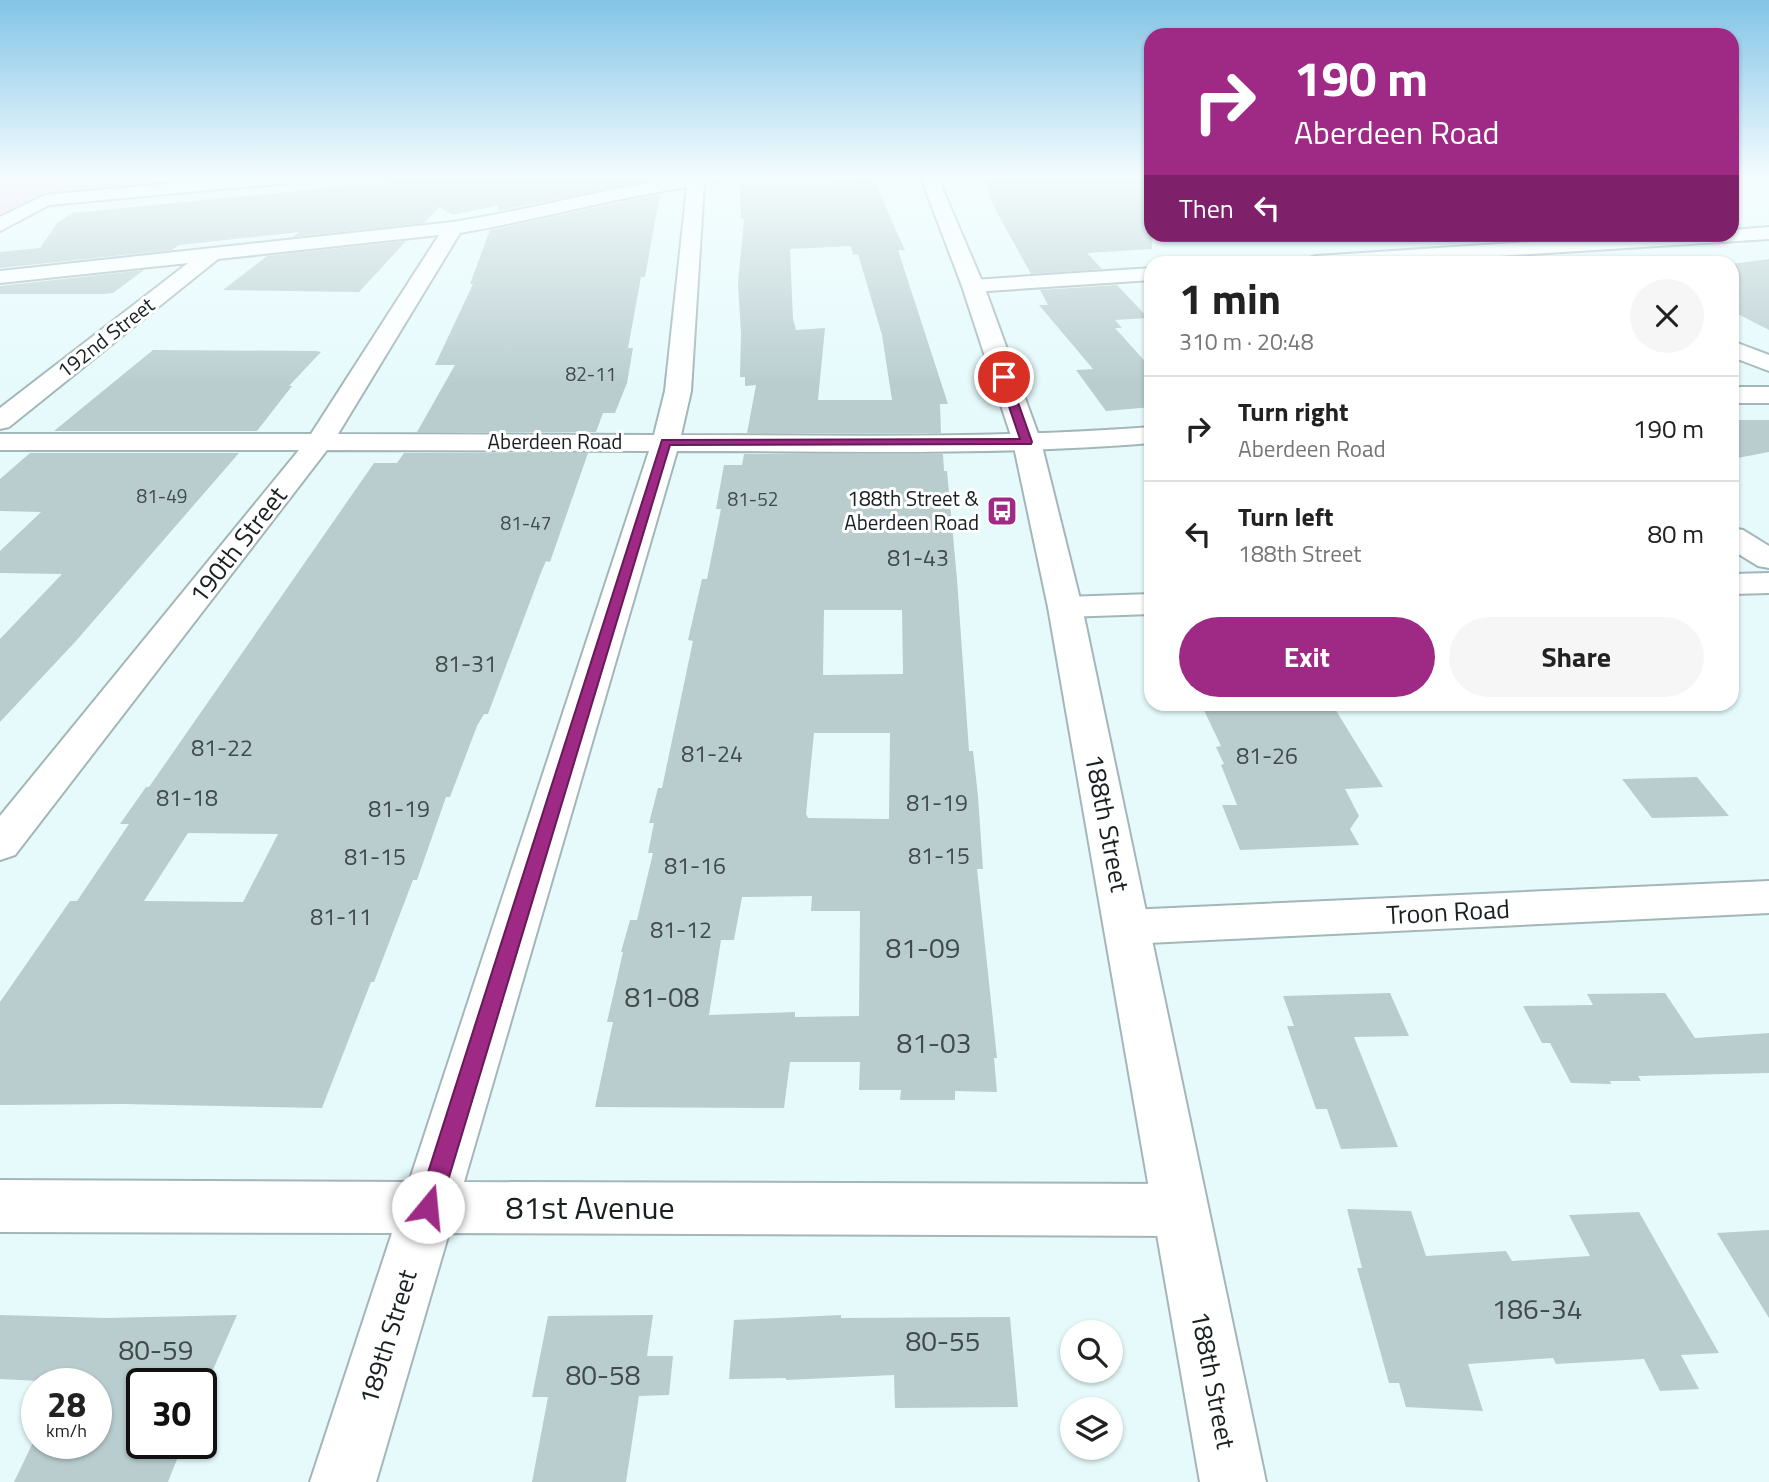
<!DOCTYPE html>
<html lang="en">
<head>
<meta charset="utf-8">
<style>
	:root { --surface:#fff; --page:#f6f6f6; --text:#222; --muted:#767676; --line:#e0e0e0; --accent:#9e2a85 }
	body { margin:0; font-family:"Titillium Web",sans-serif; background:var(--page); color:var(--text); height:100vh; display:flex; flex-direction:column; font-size:26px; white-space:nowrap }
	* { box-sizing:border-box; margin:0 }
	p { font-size:23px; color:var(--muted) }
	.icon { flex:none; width:38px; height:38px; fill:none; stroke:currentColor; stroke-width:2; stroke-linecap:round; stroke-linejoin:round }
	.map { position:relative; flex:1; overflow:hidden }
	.drawer { position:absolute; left:1144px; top:256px; width:595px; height:455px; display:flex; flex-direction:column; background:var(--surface); border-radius:21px; box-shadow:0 2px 5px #0004 }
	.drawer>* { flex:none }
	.banner { position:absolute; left:1144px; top:28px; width:595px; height:214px; border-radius:21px; box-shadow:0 2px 5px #0004; background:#9e2a85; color:#fff; overflow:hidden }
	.buttons { position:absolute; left:1060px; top:1320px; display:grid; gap:14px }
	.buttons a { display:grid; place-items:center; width:63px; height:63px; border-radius:50%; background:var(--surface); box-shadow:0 2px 5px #0004; font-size:35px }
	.speed { position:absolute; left:21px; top:1368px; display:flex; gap:14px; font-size:35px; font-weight:700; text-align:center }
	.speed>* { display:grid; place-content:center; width:91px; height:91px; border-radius:50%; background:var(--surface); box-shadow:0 2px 5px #0004; line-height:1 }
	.speed small { font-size:18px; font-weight:400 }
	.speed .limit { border:4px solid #111; border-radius:10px; background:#fff; color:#111 }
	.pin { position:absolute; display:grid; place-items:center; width:60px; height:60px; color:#fff; margin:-30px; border:4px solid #fff; border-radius:50%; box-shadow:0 2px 7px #0007 }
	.me { position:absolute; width:77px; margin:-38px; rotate:17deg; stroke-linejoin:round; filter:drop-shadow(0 0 5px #0008) }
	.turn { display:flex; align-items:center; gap:24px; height:147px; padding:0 35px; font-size:32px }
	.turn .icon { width:91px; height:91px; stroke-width:2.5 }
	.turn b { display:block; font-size:49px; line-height:60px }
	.then { display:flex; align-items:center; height:66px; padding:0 35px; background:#0003; gap:14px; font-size:26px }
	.round { display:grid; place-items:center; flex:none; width:74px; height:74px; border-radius:37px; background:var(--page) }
	.overview { display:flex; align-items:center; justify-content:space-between; height:119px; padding:0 35px }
	h1 { font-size:42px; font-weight:700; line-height:52px }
	.cta { display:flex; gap:14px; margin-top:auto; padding:14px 35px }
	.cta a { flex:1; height:80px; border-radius:42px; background:var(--accent); color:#fff; font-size:28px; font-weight:700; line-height:80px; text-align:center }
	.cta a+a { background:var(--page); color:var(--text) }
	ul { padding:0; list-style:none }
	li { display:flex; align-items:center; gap:21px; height:105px; padding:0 35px; border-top:2px solid var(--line) }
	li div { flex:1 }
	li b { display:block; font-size:26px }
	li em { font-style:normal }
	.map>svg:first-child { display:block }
</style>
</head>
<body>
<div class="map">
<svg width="1769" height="1482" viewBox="0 0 1769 1482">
	<rect width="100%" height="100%" fill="#e6fafc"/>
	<!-- green -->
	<path fill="#fdcbed" d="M0 178H283L33 199 0 217Z"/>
	<!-- building -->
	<path fill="#b9cdcf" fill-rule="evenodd" d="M383 178H663L497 211 499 205 453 215 439 207 424 223 293 237 299 232 179 245 172 250 0 268V252L40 248 58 222 73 213 390 182Z
		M1152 180V249L1087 253 1102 269 1031 274 995 209 985 181Z
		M874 181 905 250H898L948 404H940L941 433H747L756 385 745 386V377H740L741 333 738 284 744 219H741L740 185ZM851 246 853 255 858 254 882 335 892 400H818L825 328 796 330 793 319 790 249Z
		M660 194 645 277H641L628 348H633L627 383 615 413H603L596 432H417L455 365H435L473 284H470L490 230Z
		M406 241 359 292 223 290 267 256Z
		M1769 259V330L1732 311V264Z
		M144 270 113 293 104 294H0V286Z
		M1117 285 1148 318 1115 320 1122 328H1115L1152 369V407L1106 411 1076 370 1093 369 1039 305H1048L1040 290Z
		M153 350 316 351 321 352 289 386H292L257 431H54Z
		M1732 420H1769V452L1732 459Z
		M30 453H239L76 641 0 722V639L62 574 0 573V551L41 512 0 511V479Z
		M404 453H588L550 562 546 561 542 570 488 714H484L477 726 450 797H446L417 880H413L374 982H371L322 1108 124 1104 0 1105V1002L70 901H77L129 824H120L146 787H149L374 463H397ZM188 833 278 834 243 902 144 901Z
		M744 454H943L944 471H947L957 579 969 751H973L978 796 983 869H977L997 1058H994L997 1092 955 1091V1100H900L901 1090H859L860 1062H790L784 1108 595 1107 613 1022H607L623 952H621L630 920H637L653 853H648L654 823H649L658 788H662L693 641 688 640 702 579H707L721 509H716L724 465H742ZM824 610H902L903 674 823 675ZM814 733H890L889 819 808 818 806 814ZM812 896 811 911H860L859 1016 795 1017V1012L709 1015 721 940H734L742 897Z
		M1201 704H1256L1257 707 1332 704 1383 787 1345 789 1359 816 1350 829 1359 845 1240 850 1222 805H1237L1221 765 1224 764 1216 747 1221 746Z
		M1697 777 1729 816 1652 818 1622 779Z
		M1390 993 1409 1036 1354 1037 1398 1147 1341 1149 1327 1109H1316L1287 1026H1294L1283 996Z
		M1665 993 1695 1038 1769 1033V1073L1638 1076 1641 1081H1610L1611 1084 1571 1083 1550 1043H1542L1523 1006 1593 1005 1587 994Z
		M1347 1209 1411 1211 1426 1256 1506 1251 1512 1261 1590 1256 1569 1215 1639 1212 1719 1353 1681 1355 1699 1389 1660 1391 1644 1359 1556 1364 1553 1358 1468 1364 1483 1411 1406 1407 1399 1383H1389L1357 1268H1362Z
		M1769 1230V1318L1717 1233Z
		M0 1315 106 1318 237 1315 201 1397V1384H142V1444H183L168 1482H14L37 1434V1444H96V1384L0 1379Z
		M653 1315 647 1356H673L669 1395 639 1396 626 1482H532L548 1397H532L548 1316Z
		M841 1315V1318L1010 1317 1018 1407 895 1408 894 1375 786 1380V1378L729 1379 734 1320Z"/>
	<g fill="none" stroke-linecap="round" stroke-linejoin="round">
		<!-- street casing -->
		<g stroke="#a3b6b8" stroke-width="4">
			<path id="street" d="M231 178H296L287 183 49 205 0 231V217L45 195Z
				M678 178H720L717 182 704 184 691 391 681 435C838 435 995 439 1152 427V443C994 456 835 451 677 451L464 1182 1180 1184 1200 1192 1208 1210 1200 1228 1180 1236 449 1233 376 1482H310L392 1233 0 1232V1180L409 1182 649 451 327 450 15 855 0 860V816L299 450H0V434H311L439 235 218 259 9 427 0 429V408L188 263 0 283V271L453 222C529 210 603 189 678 178ZM687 187 665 391 654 435 338 434 460 233C536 220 610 199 687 187Z
				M1769 227V239L1403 262H1306L1309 258 1316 256 1654 234H1732V230Z
				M1152 268V280L973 292 965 291 962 286 965 281 973 280Z
				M1732 341 1769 355V371L1732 357Z
				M1732 387H1769V403H1732Z
				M1732 528 1743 530 1769 546V568L1758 566 1732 550Z
				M1769 573V593L1732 594V574Z
				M1152 594V614L1065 617 1053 614 1048 607 1053 600 1065 597Z
				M1769 881V913L1127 944 1111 939 1104 927 1111 915 1127 910Z"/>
		</g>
		<!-- secondary casing -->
		<g stroke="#a3b6b8" stroke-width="4">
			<path id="secondary" d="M921 178H938L984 286 1041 442 1082 607 1266 1482H1200L1048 607 1013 442 962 286Z"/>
		</g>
		<!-- street -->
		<use href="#street" fill="#fff" fill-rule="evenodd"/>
		<!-- secondary -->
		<use href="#secondary" fill="#fff" fill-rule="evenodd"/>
	</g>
	<!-- sky -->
	<linearGradient id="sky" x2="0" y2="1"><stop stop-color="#83c4e7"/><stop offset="0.46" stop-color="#f4fdfe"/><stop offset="1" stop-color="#f4fdfe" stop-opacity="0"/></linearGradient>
	<rect width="1769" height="385" fill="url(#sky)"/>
	<!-- route -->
	<path fill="#9e2a85" stroke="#671b56" stroke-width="2" d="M1004 374 1009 377 1032 442 1031 444 670 445 440 1207 436 1215 428 1218 420 1215 417 1207 662 440 1020 439 999 377Z"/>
	<!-- icons -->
	<defs>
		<g id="bus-square" transform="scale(1.575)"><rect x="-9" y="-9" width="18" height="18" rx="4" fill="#9e2a85" stroke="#fff"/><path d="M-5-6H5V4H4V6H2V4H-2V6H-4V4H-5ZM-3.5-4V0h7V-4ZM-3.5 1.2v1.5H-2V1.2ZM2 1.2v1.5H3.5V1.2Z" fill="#fff"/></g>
	</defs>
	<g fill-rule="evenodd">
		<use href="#bus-square" x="1002" y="511"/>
	</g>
	<g text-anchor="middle" stroke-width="6" stroke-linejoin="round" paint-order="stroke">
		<!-- far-number labels -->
		<g font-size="19" fill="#414b4c">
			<text x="591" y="381">82-11</text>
			<text x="162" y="503">81-49</text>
			<text x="753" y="506">81-52</text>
			<text x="526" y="530">81-47</text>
		</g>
		<!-- far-street labels -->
		<g font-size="21" fill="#192021" stroke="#fff">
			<text transform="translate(106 338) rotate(-38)" y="7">192nd Street</text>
			<text x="555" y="449">Aberdeen Road</text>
		</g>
		<!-- far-poi labels -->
		<g font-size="21" fill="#192021" stroke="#fff" text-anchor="end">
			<text x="979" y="506">188th Street &amp;<tspan x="979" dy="24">Aberdeen Road</tspan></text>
		</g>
		<!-- number labels -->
		<g font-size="23" fill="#414b4c">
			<text x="918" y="566">81-43</text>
			<text x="466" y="672">81-31</text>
			<text x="222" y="756">81-22</text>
			<text x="712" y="762">81-24</text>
			<text x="1267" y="764">81-26</text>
			<text x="187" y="806">81-18</text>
			<text x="937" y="811">81-19</text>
			<text x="399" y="817">81-19</text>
			<text x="939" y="864">81-15</text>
			<text x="375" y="865">81-15</text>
			<text x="695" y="874">81-16</text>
			<text x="341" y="925">81-11</text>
			<text x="681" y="938">81-12</text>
		</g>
		<!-- street labels -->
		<g font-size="26" fill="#192021" stroke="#fff">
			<text transform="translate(238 545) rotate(-52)" y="9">190th Street</text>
			<text transform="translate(1107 823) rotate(79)" y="9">188th Street</text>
			<text transform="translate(1448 912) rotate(-3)" y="9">Troon Road</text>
			<text transform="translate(388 1337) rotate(-73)" y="9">189th Street</text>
			<text transform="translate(1213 1380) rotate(79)" y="9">188th Street</text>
		</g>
		<!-- near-number labels -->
		<g font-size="28" fill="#414b4c">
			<text x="923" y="958">81-09</text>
			<text x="662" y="1007">81-08</text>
			<text x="934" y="1053">81-03</text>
			<text x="1537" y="1319">186-34</text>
			<text x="943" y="1351">80-55</text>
			<text x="156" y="1360">80-59</text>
			<text x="603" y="1385">80-58</text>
		</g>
		<!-- near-street labels -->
		<g font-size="32" fill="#192021" stroke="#fff">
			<text x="590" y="1219">81st Avenue</text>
		</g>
	</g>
</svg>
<div class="buttons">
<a><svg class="icon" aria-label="search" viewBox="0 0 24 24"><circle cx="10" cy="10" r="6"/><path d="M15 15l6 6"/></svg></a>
<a><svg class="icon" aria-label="layers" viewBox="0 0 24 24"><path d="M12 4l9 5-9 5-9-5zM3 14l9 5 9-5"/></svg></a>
</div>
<div class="speed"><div>28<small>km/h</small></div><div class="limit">30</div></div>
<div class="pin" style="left:1004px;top:377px;background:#d93025"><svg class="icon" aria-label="arrive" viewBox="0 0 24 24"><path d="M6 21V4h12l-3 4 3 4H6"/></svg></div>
<svg class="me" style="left:428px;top:1207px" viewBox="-20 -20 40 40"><circle r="19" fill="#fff"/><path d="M0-13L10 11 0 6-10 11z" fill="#9e2a85"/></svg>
<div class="banner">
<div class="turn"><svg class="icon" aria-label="right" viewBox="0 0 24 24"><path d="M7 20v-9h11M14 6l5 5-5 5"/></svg><div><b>190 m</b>Aberdeen Road</div></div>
<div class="then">Then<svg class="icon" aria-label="left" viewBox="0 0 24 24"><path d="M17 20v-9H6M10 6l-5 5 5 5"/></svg></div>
</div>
<section class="drawer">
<div class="overview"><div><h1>1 min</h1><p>310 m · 20:48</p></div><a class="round"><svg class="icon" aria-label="close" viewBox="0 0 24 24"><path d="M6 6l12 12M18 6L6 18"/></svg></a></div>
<ul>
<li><svg class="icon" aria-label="right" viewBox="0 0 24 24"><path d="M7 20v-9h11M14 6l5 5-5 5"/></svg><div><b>Turn right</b><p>Aberdeen Road</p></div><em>190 m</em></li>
<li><svg class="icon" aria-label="left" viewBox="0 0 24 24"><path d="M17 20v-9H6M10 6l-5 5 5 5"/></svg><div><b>Turn left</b><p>188th Street</p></div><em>80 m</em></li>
</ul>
<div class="cta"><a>Exit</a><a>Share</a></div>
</section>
</div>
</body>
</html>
